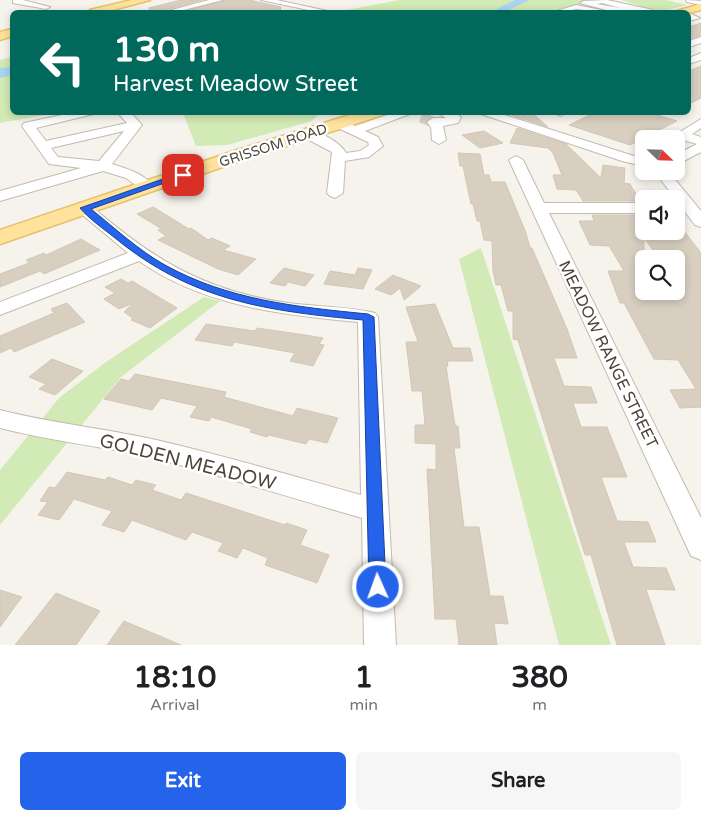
<!DOCTYPE html>
<html lang="en">
<head>
<meta charset="utf-8">
<style>
	:root { --surface:#fff; --page:#f6f6f6; --text:#202124; --muted:#757577; --accent:#2563eb }
	body { margin:0; font-family:"Varela Round",sans-serif; background:var(--page); color:var(--text); height:100vh; display:flex; flex-direction:column; font-size:19px; white-space:nowrap }
	* { box-sizing:border-box; margin:0 }
	p { font-size:16px; color:var(--muted) }
	.icon { flex:none; width:28px; height:28px; fill:none; stroke:currentColor; stroke-width:2; stroke-linecap:round; stroke-linejoin:round }
	.map { position:relative; height:645px; overflow:hidden }
	.details { display:flex; flex-direction:column; background:var(--surface); flex:1 }
	.details>* { flex:none }
	.hud { position:absolute; left:10px; top:10px; width:681px; height:105px; border-radius:8px; box-shadow:0 2px 8px #0003; background:#00695c; color:#fff; overflow:hidden }
	.needle { width:32px; rotate:113deg }
	.buttons { position:absolute; left:635px; top:130px; display:grid; gap:10px }
	.buttons a { display:grid; place-items:center; width:50px; height:50px; border-radius:8px; background:var(--surface); box-shadow:0 2px 8px #0003; font-size:25px }
	.pin { position:absolute; display:grid; place-items:center; width:42px; height:42px; color:#fff; margin:-21px; border-radius:10px; box-shadow:0 2px 8px #0006 }
	.me { position:absolute; width:55px; margin:-28px; rotate:358deg; stroke-linejoin:round; filter:drop-shadow(0 0 4px #0008) }
	.turn { display:flex; align-items:center; gap:18px; height:105px; padding:0 20px; font-size:22px }
	.turn .icon { width:65px; height:65px; stroke-width:2.5 }
	.turn b { display:block; font-size:35px; line-height:42px }
	.eta { display:flex; justify-content:space-evenly; align-items:center; height:85px; text-align:center }
	.eta b { font-size:30px; font-weight:800; line-height:35px }
	.primary-button { display:flex; gap:10px; margin-top:auto; padding:10px 20px }
	.primary-button a { flex:1; height:58px; border-radius:8px; background:var(--accent); color:#fff; font-size:20px; font-weight:800; line-height:58px; text-align:center }
	.primary-button a+a { background:var(--page); color:var(--text) }
	.map>svg:first-child { display:block }
</style>
</head>
<body>
<div class="map">
<svg width="701" height="645" viewBox="0 0 701 645">
	<rect width="100%" height="100%" fill="#f6f3ec"/>
	<!-- green -->
	<path fill="#d2eab5" d="M399 0H602L545 12H336Z
		M622 0H666L687 5 660 12 642 9 646 8Z
		M12 53V112L55 113 0 123V60L11 57Z
		M183 113V112L320 113 312 121 227 145 196 146Z
		M481 248 611 645H559L459 259Z
		M204 297 220 301 121 377 0 525V470L59 398 106 362Z"/>
	<g fill="none" stroke-linecap="round" stroke-linejoin="round">
		<!-- river -->
		<path fill="#a9d4f2" fill-rule="evenodd" d="M515 0H529L505 12H491Z
			M12 67V75L0 78V68Z"/>
	</g>
	<!-- building -->
	<path fill="#d8cfc1" stroke="#d3c7b4" fill-rule="evenodd" d="M181 0H202L164 10 162 12H150L149 8Z
		M225 0H249L281 7 280 12H182Z
		M701 23V35L689 39V27Z
		M701 66V98L689 104V71Z
		M503 112H531L548 127Z
		M596 112H647L677 121 630 145 569 125Z
		M517 128 566 144 601 178 603 165 625 168 624 183 630 184 640 201H583L576 190 557 189 553 175H562L553 153 548 148 510 143Z
		M484 131 503 143 480 148 462 135Z
		M458 153 480 154 484 175H489L491 182H505L526 233 530 248H532L567 329 577 358H554L564 386 591 387 597 403H573L581 427H607L627 477H601L617 521 648 522 656 542H624L633 567 666 568 675 590 646 589 665 645H617L591 555H585L518 340 513 339V311H508L501 285H496L493 271 492 241 484 240 480 221H477L473 204H471L463 166H460Z
		M153 207 189 229 191 228 208 240 212 238 230 246 223 250 256 259 238 275 218 269 158 240 166 236 158 230 162 229 137 214Z
		M592 215H644V231H684L701 253V407L680 408 670 390 696 389 678 360 654 359 624 303H620L608 271H624L609 246 590 245 579 221H594ZM644 238 656 254 676 255V283L683 291H644V264L638 254H644Z
		M81 239 100 250 44 274 40 271 0 287V274L29 263 26 260 44 253 46 255Z
		M284 268 314 275 305 286 288 282 285 286 270 283Z
		M358 268 372 270 363 289 324 284 330 271 355 275Z
		M393 275 395 276 421 286 404 300 400 288 391 295 375 289Z
		M121 279 128 283 132 281 177 308 150 328 131 320 133 318 124 312 133 303 119 309 104 299 115 293 105 287Z
		M67 303 85 322 14 352 11 348 0 353V336L54 313 51 309Z
		M435 304 453 348H470L473 361H447L448 366H446L455 426H458L460 448H454L464 527H479L490 596H503L508 624 494 623 497 645H459L456 619H435L427 469 436 470V444L415 443V425H425L422 391H412L406 342H418L406 307Z
		M206 324 255 331 257 328 305 335 323 338 319 344 324 345 313 366 290 361 295 353 234 342 232 346 195 340Z
		M52 359 83 371 55 395 39 389 46 384 29 377Z
		M135 374 226 392 224 397 293 416 297 408 338 418 327 443 309 439 306 444 269 435 267 437 250 432 252 429 211 417 209 421 190 417 197 406 161 398 152 410 104 399 121 379 129 381Z
		M67 472 105 480 108 477 132 485 136 480 156 485 152 490 181 500 186 493 285 525 286 523 307 530 300 545 329 555 317 583 265 565 268 558 243 548 237 558 218 551 223 543 192 532 186 540 132 520 124 532 102 525 112 511 74 499 59 520 38 515 48 502 40 501 49 487 55 488Z
		M0 590 22 597 0 627Z
		M56 593 100 611 76 645H15Z
		M124 621 181 645H107Z"/>
	<g fill="none" stroke-linecap="round" stroke-linejoin="round">
		<!-- minor-tunnel -->
		<path stroke="#d4d0c8" stroke-width="11" stroke-dasharray="11 5.5" stroke-linecap="butt" d="M421 117 433 122"/>
		<!-- minor casing -->
		<g stroke="#c2bbae" stroke-width="2">
			<path id="minor" d="M13 0H23L50 7 46 9 13 3Z
				M209 0H223L176 12H164Z
				M261 0H277L332 12H318Z
				M607 0 653 10 654 12H614L580 3 584 1ZM602 3 620 8 597 4Z
				M686 0 701 1V5L687 2Z
				M576 5 601 10 602 12 576 9 564 12H553Z
				M689 13 700 18 689 21Z
				M701 37V43L689 47V41Z
				M701 53V60L689 64V58Z
				M76 112H102L36 128 46 141 127 123 117 112H130L142 125 112 164C127 169 144 173 154 187L152 190H142L126 178 103 171 0 201V191L81 168 49 164 22 126 24 123ZM124 131 99 161 58 157 51 148Z
				M396 112H415L365 131 378 137 383 146 369 157 345 161 343 193 335 198 330 196 327 193 332 152 303 137 302 134 303 131C316 128 340 142 346 153L360 151 369 145 368 142 336 127 334 124 336 121H344L355 126Z
				M436 112H454L461 117 458 123 443 126 446 140 439 144 432 140 431 127 427 122 433 118H446Z
				M475 112H495L634 156 644 153V162L635 164 622 161Z
				M552 112H567L561 116Z
				M701 119V128L692 134 701 137V152L676 165V155L697 144 676 138 675 135Z
				M516 156 523 160 544 203H644V213H549L701 518V560L691 556 509 160Z
				M658 171H672V176L701 211V227L695 225 658 176Z
				M85 204 91 206C154 260 204 291 288 303 317 307 347 306 375 313L378 317 396 645H364L362 518C292 498 223 476 153 458 102 446 50 441 0 428V410C50 423 102 428 152 439 223 455 292 476 361 495L358 322C282 315 203 306 139 261L0 315V302L128 253 79 212 77 209Z"/>
		</g>
		<!-- major casing -->
		<g stroke="#e6c16a" stroke-width="3">
			<path id="major" d="M132 0H150L105 12H89L90 10Z
				M701 4V10L689 13 673 12Z
				M12 29V36L0 40V32Z
				M359 112H384L383 115 243 160 0 244V230L231 152Z"/>
		</g>
		<!-- minor -->
		<use href="#minor" fill="#fff" fill-rule="evenodd"/>
		<!-- major -->
		<use href="#major" fill="#ffe39c" fill-rule="evenodd"/>
	</g>
	<!-- route -->
	<path fill="#2563eb" stroke="#184099" d="M180 173 187 175 91 209C115 228 138 250 165 265 228 300 297 307 368 314L374 317 386 587 384 593 378 595 372 593 369 587 363 320C267 311 192 301 115 238 104 229 90 220 80 208Z"/>
	<g text-anchor="middle" stroke-width="5" stroke-linejoin="round" paint-order="stroke">
		<!-- far-street labels -->
		<g font-size="14" fill="#4b4439" stroke="#fff">
			<text transform="translate(273 145) rotate(-18)" y="5">GRISSOM ROAD</text>
		</g>
		<!-- street labels -->
		<g font-size="16" fill="#4b4439" stroke="#fff">
			<text transform="translate(609 354) rotate(64)" y="6">MEADOW RANGE STREET</text>
		</g>
		<!-- near-street labels -->
		<g font-size="19" fill="#4b4439" stroke="#fff">
			<text transform="translate(188 461) rotate(14)" y="7">GOLDEN MEADOW</text>
		</g>
	</g>
</svg>
<div class="buttons">
<a><svg class="needle" viewBox="-14 -14 28 28"><path d="M0-13l5 13h-10z" fill="#e53935"/><path d="M0 13l5-13h-10z" fill="#757577"/></svg></a>
<a><svg class="icon" aria-label="sound" viewBox="0 0 24 24"><path d="M4 9h4l5-4v14l-5-4H4zM17 9q2 3 0 6"/></svg></a>
<a><svg class="icon" aria-label="search" viewBox="0 0 24 24"><circle cx="10" cy="10" r="6"/><path d="M15 15l6 6"/></svg></a>
</div>
<div class="pin" style="left:183px;top:175px;background:#d93025"><svg class="icon" aria-label="arrive" viewBox="0 0 24 24"><path d="M6 21V4h12l-3 4 3 4H6"/></svg></div>
<svg class="me" style="left:378px;top:587px" viewBox="-20 -20 40 40"><circle r="17" fill="#2563eb" stroke="#fff" stroke-width="3"/><path d="M0-11L8 9 0 5-8 9z" fill="#fff"/></svg>
<div class="hud">
<div class="turn"><svg class="icon" aria-label="left" viewBox="0 0 24 24"><path d="M17 20v-9H6M10 6l-5 5 5 5"/></svg><div><b>130 m</b>Harvest Meadow Street</div></div>
</div>
</div>
<section class="details">
<div class="eta">
<div><b>18:10</b><p>Arrival</p></div>
<div><b>1</b><p>min</p></div>
<div><b>380</b><p>m</p></div>
</div>
<div class="primary-button"><a>Exit</a><a>Share</a></div>
</section>
</body>
</html>
